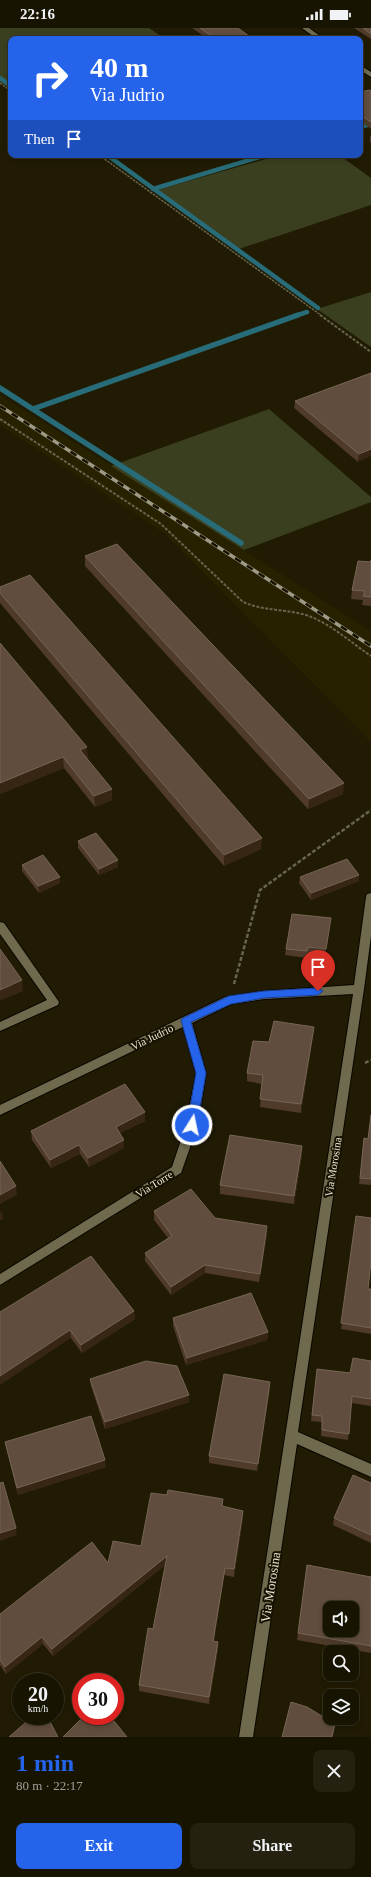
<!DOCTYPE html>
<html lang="en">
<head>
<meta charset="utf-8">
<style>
	:root { --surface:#181402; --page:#252111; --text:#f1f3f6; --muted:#9f9e99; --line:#363324; --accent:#2563eb }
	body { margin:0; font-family:Georgia,serif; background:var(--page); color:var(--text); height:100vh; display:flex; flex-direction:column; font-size:15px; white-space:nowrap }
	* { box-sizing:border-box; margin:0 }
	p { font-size:13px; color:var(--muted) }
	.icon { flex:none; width:22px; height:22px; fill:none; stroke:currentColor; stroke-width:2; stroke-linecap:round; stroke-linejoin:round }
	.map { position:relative; height:1709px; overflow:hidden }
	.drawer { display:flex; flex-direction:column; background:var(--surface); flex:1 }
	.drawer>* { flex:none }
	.top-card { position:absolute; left:8px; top:8px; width:355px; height:122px; border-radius:8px; box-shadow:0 2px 6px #0003,0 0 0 1px var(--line); background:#2563eb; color:#fff; overflow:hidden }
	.controls { position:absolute; left:323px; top:1573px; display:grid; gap:8px }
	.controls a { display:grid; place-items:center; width:36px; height:36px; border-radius:8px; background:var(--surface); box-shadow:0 2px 6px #0003,0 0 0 1px var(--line); font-size:20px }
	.speed { position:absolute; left:12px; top:1645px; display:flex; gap:8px; font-size:20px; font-weight:700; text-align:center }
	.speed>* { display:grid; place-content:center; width:52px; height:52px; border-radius:50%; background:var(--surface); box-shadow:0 2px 6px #0003,0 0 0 1px var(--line); line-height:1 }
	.speed small { font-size:10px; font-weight:400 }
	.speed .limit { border:6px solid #d22; background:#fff; color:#111 }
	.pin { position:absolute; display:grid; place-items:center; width:34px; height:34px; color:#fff; margin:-41px -17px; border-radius:50% 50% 50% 0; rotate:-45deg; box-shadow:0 0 4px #0007 }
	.pin .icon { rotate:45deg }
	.me { position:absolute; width:44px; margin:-22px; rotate:10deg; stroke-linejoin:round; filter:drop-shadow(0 0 3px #0008) }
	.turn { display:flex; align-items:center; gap:14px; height:84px; padding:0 16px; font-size:18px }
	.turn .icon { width:52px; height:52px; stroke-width:2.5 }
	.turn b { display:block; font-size:28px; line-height:34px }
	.then { display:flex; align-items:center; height:38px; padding:0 16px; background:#0003; gap:8px; font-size:15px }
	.round { display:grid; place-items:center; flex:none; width:42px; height:42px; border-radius:8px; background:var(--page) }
	.overview { display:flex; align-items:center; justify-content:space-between; height:68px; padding:0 16px }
	h1 { font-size:24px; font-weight:600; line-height:30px; color:var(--accent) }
	.action { display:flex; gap:8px; margin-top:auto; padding:8px 16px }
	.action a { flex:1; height:46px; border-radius:8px; background:var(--accent); color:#fff; font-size:16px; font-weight:600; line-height:46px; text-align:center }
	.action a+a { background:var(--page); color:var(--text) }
	.status { display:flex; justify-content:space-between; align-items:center; height:28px; padding:0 20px; background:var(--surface); direction:ltr }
	.status svg { height:11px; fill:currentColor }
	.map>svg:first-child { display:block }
</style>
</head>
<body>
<div class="status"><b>22:16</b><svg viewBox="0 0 49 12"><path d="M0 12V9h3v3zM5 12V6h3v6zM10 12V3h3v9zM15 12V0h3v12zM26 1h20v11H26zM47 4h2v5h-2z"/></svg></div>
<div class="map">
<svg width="371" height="1709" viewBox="0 0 371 1709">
	<rect width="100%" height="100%" fill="#201b02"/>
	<!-- built -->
	<path fill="#272100" d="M0 367 371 603V714L164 505 0 397Z"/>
	<!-- green -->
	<path fill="#3a401f" d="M0 0H149L165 11H11V61L0 54Z
		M280 127H339L371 150V177L236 222 154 163Z
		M371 264V319L317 281Z
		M269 381 371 469V474L244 522 111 438Z"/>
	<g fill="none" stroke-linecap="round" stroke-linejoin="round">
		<!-- stream-far1 -->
		<path stroke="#276c78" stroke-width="4.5" d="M0 50 11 58
			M360 99 371 96
			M107 127 318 280
			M153 161 266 127
			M295 288 307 284"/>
		<!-- stream -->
		<path stroke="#276c78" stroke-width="5.5" d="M0 360 241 515
			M33 381 298 287"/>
		<!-- minor casing -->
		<g stroke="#0a0600" stroke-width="2">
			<path id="minor" d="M302 0H309L324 11H317Z
				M360 37 371 44V49L360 42Z
				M371 865V908L364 961 298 1404 371 1436V1449L297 1416 253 1709H239L353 966 264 971 231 976 192 995 206 1045 198 1097 181 1145 0 1257V1246L172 1139 186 1097 196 1045 183 999 0 1087V1077L225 969 264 963 354 957 366 869 367 866Z
				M0 894 4 895 59 974 58 977 0 1003V994L47 972 0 906Z"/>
		</g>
		<!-- path-far2 -->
		<path stroke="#68644e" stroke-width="1.5" stroke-dasharray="2.5 1" stroke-linecap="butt" d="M0 55 11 63
			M99 127 322 288"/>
		<!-- path-far1 -->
		<path stroke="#68644e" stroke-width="2" stroke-dasharray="3 1.5" stroke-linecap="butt" d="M320 287 371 324
			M0 391 161 496 243 574C264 583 285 581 306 587 330 595 350 614 371 628"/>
		<!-- path -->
		<path stroke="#68644e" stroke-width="2.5" stroke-dasharray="4 2" stroke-linecap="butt" d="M234 956 260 862 371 782
			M365 1035 371 1032"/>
		<!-- minor -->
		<use href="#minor" fill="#6f6a4d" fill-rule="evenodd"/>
		<!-- rail casing -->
		<g stroke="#9d9a86" stroke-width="3.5">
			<path id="rail" d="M0 378 371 618"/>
		</g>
		<!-- rail -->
		<use href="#rail" stroke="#171200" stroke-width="2.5" stroke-dasharray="7" stroke-linecap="butt"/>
	</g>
	<!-- wall -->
	<path fill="#503b2b" d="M192 0H238L253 11H208Z
		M354 0H371V11Z
		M371 63V101L360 93V64Z
		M370 108H371V115L370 114Z
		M371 345 358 434 294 380 295 373Z
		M85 528 343 766 308 781 85 538Z
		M371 532V578L362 577 363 572 351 571 352 562 371 534Z
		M0 559 261 821 224 838 0 575Z
		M0 615 88 729 87 730 112 772 95 779 64 740 0 766Z
		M78 813 118 839 99 847 78 820Z
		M22 837 60 855 39 865 22 843Z
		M359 847V853L311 872 299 855 300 849Z
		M330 897 325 928 307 926V930L285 927 286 921Z
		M314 999 313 1008 301 1085 260 1079 262 1056 247 1053V1045L269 1014Z
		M145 1084V1093L120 1105 124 1120 89 1139 80 1126 51 1140 32 1112 31 1103Z
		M371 1085V1157L359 1156 364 1110 368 1111Z
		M302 1118V1127L294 1176 220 1166V1157Z
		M154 1183 267 1198V1206L259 1254 205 1245 171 1267 145 1233V1225L168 1210 154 1192Z
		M356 1188 368 1261H371V1306L341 1301Z
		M134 1283 135 1291 82 1325 71 1310 0 1284Z
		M173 1290 268 1304 267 1312 186 1337 173 1298Z
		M371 1333V1378L351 1375 348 1412 321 1408 322 1394 311 1393 317 1341 350 1345Z
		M90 1351 189 1374 105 1401 91 1358Z
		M270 1354 257 1443 209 1435V1428Z
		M5 1414 106 1439 18 1467Z
		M371 1455V1515L333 1497 334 1490Z
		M222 1478 243 1483V1490L234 1549 224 1547 214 1613 218 1614V1621L209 1676 139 1663V1657L153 1601 165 1537 53 1628 43 1616 6 1646 0 1637V1586L108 1535Z
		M307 1537 371 1549V1625L297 1612Z"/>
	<!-- shaded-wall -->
	<path fill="#362613" d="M371 421V428L358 434 359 426Z
		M87 719 88 729 81 732 80 722Z
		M63 729 64 740 0 766V755Z
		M344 755 343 766 308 781 309 771Z
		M112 761V772L95 779 94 768Z
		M262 810 261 821 224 838V827Z
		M118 832V839L99 847V841Z
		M359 847V853L311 872V865Z
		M60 849V855L39 865 38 858Z
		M22 952 23 963 0 973V962Z
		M314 999 313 1008 301 1085V1076Z
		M145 1084V1093L116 1107V1099Z
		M124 1112V1120L89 1139 88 1130Z
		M79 1117 80 1126 51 1140 50 1132Z
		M302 1118V1127L294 1176V1168Z
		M16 1158 17 1167 0 1176V1167Z
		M2 1183 3 1191 0 1192V1184Z
		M267 1198V1206L259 1254 260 1246Z
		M205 1237V1245L171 1267V1259Z
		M134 1283 135 1291 82 1325 81 1317Z
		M70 1302 71 1310 0 1357V1348Z
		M268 1304 267 1312 186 1337 187 1330Z
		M270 1354V1362L257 1443 258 1436Z
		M189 1367V1374L105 1401V1394Z
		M105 1432 106 1439 18 1467 17 1460Z
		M243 1483V1490L234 1549V1541Z
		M16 1500 17 1507 0 1513V1505Z
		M167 1528V1535L53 1628 52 1621Z
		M225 1540 224 1547 213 1620V1613Z
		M42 1609 43 1616 6 1646 5 1639Z
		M218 1614V1621L209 1676V1669Z"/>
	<!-- building -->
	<path fill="#614d3d" stroke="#766555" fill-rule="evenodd" d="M200 0H238L253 11H216Z
		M363 0H371V6Z
		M370 62 371 63V94L360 87V64Z
		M371 345V421L359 426 295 373Z
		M117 516 344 755 309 771 85 528Z
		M371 532V569L363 568 365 563 352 562 358 533 371 534Z
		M30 547 262 810 224 827 0 565V559Z
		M0 615 87 719 80 722 112 761 94 768 63 729 0 755Z
		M96 805 118 832 99 841 78 813Z
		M43 827 60 849 38 858 22 837Z
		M347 831 359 847 311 865 300 849Z
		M292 886 331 890 326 921 308 919 307 923 286 921Z
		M0 921 22 952 0 962Z
		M274 993 314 999 301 1076 260 1071 263 1047 247 1045 253 1013 269 1014Z
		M125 1056 145 1084 116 1099 124 1112 88 1130 79 1117 50 1132 31 1103Z
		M371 1087V1151L360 1150 364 1110 368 1111Z
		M230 1107 302 1118 294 1168 220 1157Z
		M0 1133 16 1158 0 1167Z
		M191 1161 215 1190 267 1198 260 1246 205 1237 171 1259 145 1225 172 1208 154 1183Z
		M356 1188 371 1190V1234L368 1261H371V1300L341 1295Z
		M91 1228 134 1283 81 1317 70 1302 0 1348V1284Z
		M251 1265 268 1304 187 1330 173 1290Z
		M353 1330 371 1333V1371L352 1368 349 1406 322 1402V1388L312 1387 317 1341 350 1345Z
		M146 1333 177 1338 189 1367 105 1394 90 1351Z
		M224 1346 270 1354 258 1436 209 1428Z
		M91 1388 105 1432 17 1460 5 1414Z
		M353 1447 371 1455V1507L334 1490Z
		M3 1454 16 1500 0 1505V1455Z
		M168 1462 223 1471 222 1478 243 1483 234 1541 225 1540 213 1613 218 1614 209 1669 139 1657 148 1600 153 1601 167 1528 52 1621 42 1609 5 1639 0 1632V1586L92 1514 108 1535 113 1513 141 1518 151 1465 167 1467Z
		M307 1537 371 1549V1618L298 1605ZM330 1580H352V1602H330Z
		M291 1674 307 1679 335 1696 332 1709H282Z
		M33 1688H47L58 1709H9Z
		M84 1688H110L127 1709H63Z"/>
	<!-- route -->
	<path fill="#2563eb" stroke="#184099" d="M318 960 323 963 318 967 264 970 231 976 191 994 206 1045 197 1097 196 1100H189L187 1097 196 1045 181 992 183 990 229 968 264 963Z"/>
	<g text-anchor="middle" stroke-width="4" stroke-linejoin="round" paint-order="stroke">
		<!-- street labels -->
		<g font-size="11" fill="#e8e5d5" stroke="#171200">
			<text transform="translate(152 1009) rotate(-26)" y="4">Via Judrio</text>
			<text transform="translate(333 1139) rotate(-81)" y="4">Via Morosina</text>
			<text transform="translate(154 1156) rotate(-32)" y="4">Via Torre</text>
		</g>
		<!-- near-street labels -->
		<g font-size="13" fill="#e8e5d5" stroke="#171200">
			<text transform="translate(270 1559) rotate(-81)" y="5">Via Morosina</text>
		</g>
	</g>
</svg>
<div class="controls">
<a><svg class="icon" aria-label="sound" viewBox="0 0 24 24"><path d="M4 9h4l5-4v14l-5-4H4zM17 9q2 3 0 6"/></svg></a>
<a><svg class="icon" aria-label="search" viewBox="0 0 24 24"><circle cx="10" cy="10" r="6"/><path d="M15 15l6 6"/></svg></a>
<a><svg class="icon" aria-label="layers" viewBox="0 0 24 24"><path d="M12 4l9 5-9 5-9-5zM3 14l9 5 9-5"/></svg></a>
</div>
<div class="speed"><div>20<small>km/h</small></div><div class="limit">30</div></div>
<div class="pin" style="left:318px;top:963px;background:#d93025"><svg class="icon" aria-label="arrive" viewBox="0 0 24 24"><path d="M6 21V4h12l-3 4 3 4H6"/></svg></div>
<svg class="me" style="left:192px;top:1097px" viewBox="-20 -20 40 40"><circle r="17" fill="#2563eb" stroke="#fff" stroke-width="3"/><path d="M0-11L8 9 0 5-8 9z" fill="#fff"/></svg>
<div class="top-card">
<div class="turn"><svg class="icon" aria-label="right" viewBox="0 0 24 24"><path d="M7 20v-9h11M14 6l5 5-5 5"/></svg><div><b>40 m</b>Via Judrio</div></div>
<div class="then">Then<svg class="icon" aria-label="arrive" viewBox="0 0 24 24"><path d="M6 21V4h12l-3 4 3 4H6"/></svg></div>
</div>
</div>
<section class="drawer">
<div class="overview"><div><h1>1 min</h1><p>80 m · 22:17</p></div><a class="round"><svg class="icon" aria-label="close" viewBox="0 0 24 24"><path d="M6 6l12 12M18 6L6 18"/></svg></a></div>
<div class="action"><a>Exit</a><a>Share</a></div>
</section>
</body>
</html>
